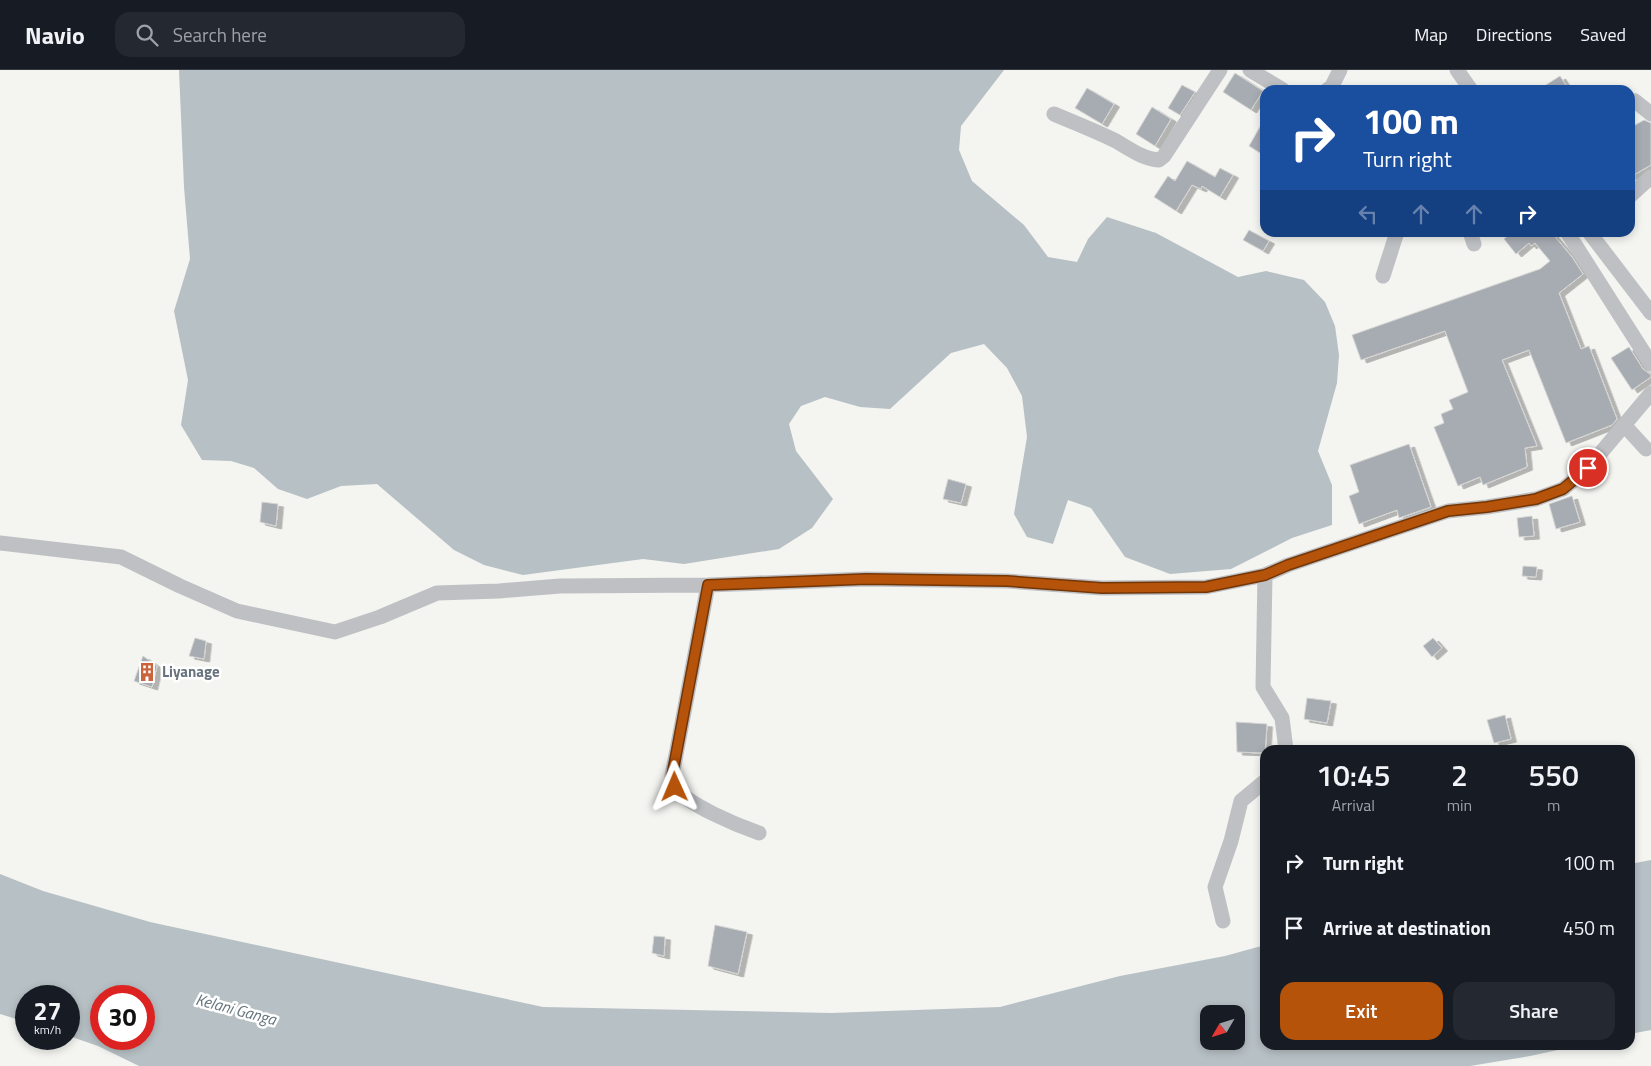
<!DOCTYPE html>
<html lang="en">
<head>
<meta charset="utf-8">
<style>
	:root { --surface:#171b24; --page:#242831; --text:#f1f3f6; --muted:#9ea1a6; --line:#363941; --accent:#b45309 }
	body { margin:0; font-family:"Titillium Web",sans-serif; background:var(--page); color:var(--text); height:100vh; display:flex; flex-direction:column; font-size:19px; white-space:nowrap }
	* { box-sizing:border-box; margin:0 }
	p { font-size:16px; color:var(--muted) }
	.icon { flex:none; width:28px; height:28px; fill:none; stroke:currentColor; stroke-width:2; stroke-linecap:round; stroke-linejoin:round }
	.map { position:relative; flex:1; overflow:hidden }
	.details { position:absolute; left:1260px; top:675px; width:375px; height:305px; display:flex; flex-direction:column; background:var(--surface); border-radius:15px; box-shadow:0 2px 8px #0003 }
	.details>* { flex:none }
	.top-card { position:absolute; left:1260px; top:15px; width:375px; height:152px; border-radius:15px; box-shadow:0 2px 8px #0003; background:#1a4fa0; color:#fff; overflow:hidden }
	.needle { width:32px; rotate:231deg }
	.tools { position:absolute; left:1200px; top:935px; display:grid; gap:10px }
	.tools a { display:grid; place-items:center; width:45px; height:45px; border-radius:10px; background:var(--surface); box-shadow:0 2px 8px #0003; font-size:25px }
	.speed { position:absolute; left:15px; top:915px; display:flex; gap:10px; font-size:25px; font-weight:700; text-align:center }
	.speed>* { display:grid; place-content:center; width:65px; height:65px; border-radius:50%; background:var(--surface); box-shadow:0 2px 8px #0003; line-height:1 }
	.speed small { font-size:12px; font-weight:400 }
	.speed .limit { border:8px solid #d22; background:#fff; color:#111 }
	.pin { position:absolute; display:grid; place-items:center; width:42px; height:42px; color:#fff; margin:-21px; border:2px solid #fff; border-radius:50%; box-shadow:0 1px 5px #0007 }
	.me { position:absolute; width:55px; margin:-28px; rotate:359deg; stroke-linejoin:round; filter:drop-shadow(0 0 4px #0008) }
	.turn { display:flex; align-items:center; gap:18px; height:105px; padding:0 20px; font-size:22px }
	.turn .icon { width:65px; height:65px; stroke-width:2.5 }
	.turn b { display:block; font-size:35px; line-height:42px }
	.lanes { display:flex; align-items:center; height:48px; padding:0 20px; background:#0003; justify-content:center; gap:25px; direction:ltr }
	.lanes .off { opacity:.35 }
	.eta { display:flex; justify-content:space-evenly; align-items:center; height:85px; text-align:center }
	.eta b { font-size:30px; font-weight:600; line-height:35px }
	.primary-button { display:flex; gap:10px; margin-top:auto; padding:10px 20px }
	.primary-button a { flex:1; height:58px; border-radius:15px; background:var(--accent); color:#fff; font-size:20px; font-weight:600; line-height:58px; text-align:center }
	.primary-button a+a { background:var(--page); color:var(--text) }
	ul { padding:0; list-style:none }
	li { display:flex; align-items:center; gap:15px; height:65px; padding:0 20px }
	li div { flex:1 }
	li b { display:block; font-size:19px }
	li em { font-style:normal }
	header { display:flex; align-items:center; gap:30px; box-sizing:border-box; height:70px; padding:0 25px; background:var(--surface); border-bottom:1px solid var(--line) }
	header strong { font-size:24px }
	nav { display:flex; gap:28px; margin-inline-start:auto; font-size:18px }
	.search { width:350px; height:45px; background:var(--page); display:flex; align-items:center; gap:12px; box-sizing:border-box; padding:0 18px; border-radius:15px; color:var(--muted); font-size:19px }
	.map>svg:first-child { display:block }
</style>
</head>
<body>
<header>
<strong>Navio</strong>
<div class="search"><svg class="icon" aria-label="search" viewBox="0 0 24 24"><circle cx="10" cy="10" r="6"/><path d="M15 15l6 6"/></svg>Search here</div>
<nav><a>Map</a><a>Directions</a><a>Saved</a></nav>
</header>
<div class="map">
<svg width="1651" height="996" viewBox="0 0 1651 996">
	<defs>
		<filter id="shadow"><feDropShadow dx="5.5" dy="3" stdDeviation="0" flood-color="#0004"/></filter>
	</defs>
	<rect width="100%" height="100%" fill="#f4f4f1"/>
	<!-- water -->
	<path fill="#b7c0c4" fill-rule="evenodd" d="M179 0H1004L961 56 959 80 972 111 1024 155 1048 187 1077 192 1088 169 1107 147 1156 163 1238 207 1266 201 1304 210 1325 232 1335 256 1339 285 1337 313 1318 381 1332 415V455L1292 468 1231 499 1170 504 1125 487 1091 438 1068 430 1053 474 1027 467 1014 444 1027 367 1022 326 1007 298 984 274 951 283 890 339 860 337 825 327 801 336 789 354 796 381 833 429 812 458 779 479 684 494 643 489 523 505 484 495 454 480 377 414 341 416 307 429 278 419 254 398 231 391 202 390 181 355 188 310 174 241 190 189 184 117Z
		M1651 790V960L1630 964V794Z
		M0 804 43 821 150 852 543 937 831 943 1000 937 1120 906 1225 886 1265 875V975H1581L1530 986 1470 996H139L98 976 69 966V926H26V952L0 944ZM101 926H144V969H101ZM1209 944H1236V971H1209Z"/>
	<!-- building -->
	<path fill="#a7acb2" stroke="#d5d5d3" filter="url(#shadow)" d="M1235 3 1263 21 1251 40 1223 22Z
		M1560 6 1569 20H1538Z
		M1182 15 1195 22 1180 45 1168 38Z
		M1087 18 1114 34 1102 54 1075 38Z
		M1152 37 1171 49 1155 76 1136 64Z
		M1265 48V86L1249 76Z
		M1644 50 1651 53V95L1630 107V58Z
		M1187 91 1215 107 1220 98 1233 105 1220 127 1202 116 1201 119 1192 115 1176 141 1154 127 1168 106 1175 111Z
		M1249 160 1269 171 1263 181 1243 170Z
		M1512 162H1551L1572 187 1583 204 1559 223 1581 279 1589 276 1617 349 1612 355 1566 373 1529 280 1502 290 1537 376 1525 378 1527 397 1483 415 1480 407 1458 416 1434 357 1444 353 1441 344 1453 339 1449 330 1468 322 1445 261 1361 290 1352 265 1540 199 1550 191 1535 173 1531 176 1529 173 1516 184 1504 169Z
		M1629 277 1643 299 1651 305V307L1632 320 1611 288Z
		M1409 374 1431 437 1399 448 1397 440 1359 454 1349 426 1359 422 1350 395Z
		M948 409 966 414 961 433 943 429Z
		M1572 426 1580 452 1556 459 1549 434Z
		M262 432 278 434 276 456 260 452Z
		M1532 446 1534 466 1519 467 1517 448Z
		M1523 496 1537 497 1536 507 1522 506Z
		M195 568 206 571 204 589 189 586Z
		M1433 568 1442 578 1432 587 1423 576Z
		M143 586 157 596 152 617 134 611Z
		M1307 628 1331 631 1327 653 1304 649Z
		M1505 645 1511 669 1494 673 1487 650Z
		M1236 652 1267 654 1265 683 1237 682Z
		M715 855 747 862 738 904 708 896Z
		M654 866 665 867 664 886 652 883Z"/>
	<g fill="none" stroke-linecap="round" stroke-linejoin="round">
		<!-- minor -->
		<path stroke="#bec0c4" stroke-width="15" d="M1250 0 1283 20
			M1457 0 1471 20
			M1327 20 1332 16 1340 0
			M1630 34 1635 31 1651 44
			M1054 44C1075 53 1096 61 1116 71 1130 79 1143 89 1159 90L1164 86 1220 0
			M1630 126 1651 107
			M1470 162 1474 174
			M1567 162 1651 294
			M1589 162 1651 243
			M1383 206 1397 162
			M1625 356 1646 379
			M0 473 121 487 180 516 237 541 335 562 380 547 437 523 499 521 560 516 708 515 866 509 1007 511 1102 518 1206 517 1265 505 1288 495 1448 441 1487 437 1536 429 1563 419 1588 398 1651 323
			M1265 505 1263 617 1282 648 1286 680
			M708 515 672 706C673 710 673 714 675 717 687 735 739 756 759 763
			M1223 851 1215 817 1231 771 1241 731 1265 711"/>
	</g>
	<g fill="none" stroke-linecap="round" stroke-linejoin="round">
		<!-- route casing -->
		<g stroke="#753606" stroke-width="12">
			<path id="route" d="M675 717 672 706 708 515 866 509 1007 511 1102 518 1206 517 1265 505 1288 495 1448 441 1487 437 1536 429 1563 419 1588 398"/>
		</g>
		<!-- route -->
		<use href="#route" stroke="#b45309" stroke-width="9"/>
	</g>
	<!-- icons -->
	<defs>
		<g id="building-bare" transform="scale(1.5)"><path d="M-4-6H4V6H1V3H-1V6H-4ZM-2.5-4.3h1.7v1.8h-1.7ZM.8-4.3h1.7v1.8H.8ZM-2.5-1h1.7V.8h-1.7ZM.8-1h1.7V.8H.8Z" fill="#cb643a" stroke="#fff" stroke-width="2.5" paint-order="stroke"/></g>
	</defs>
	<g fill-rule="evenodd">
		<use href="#building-bare" x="147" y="602"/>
	</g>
	<g text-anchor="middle" stroke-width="5" stroke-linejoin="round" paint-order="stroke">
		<!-- poi labels -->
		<g font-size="15" font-weight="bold" fill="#67727e" stroke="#fff" text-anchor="start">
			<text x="162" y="607">Liyanage</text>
		</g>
		<!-- water labels -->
		<g font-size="16" font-style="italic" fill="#63737b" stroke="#fff">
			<text transform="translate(236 939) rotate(15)" y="6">Kelani Ganga</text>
		</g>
	</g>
</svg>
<div class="tools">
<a><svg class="needle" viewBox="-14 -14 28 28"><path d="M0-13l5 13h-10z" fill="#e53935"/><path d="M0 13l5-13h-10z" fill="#9ea1a6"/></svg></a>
</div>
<div class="speed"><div>27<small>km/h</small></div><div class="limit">30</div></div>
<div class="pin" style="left:1588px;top:398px;background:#d93025"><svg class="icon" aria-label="arrive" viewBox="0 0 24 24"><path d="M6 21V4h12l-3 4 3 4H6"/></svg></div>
<svg class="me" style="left:675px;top:717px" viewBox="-20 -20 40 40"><path d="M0-17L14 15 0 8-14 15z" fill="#b45309" stroke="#fff" stroke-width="4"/></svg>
<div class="top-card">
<div class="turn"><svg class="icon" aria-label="right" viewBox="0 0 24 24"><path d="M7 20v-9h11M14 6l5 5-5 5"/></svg><div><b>100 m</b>Turn right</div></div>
<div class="lanes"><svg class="icon off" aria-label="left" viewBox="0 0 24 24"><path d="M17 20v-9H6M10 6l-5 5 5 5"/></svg><svg class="icon off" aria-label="ahead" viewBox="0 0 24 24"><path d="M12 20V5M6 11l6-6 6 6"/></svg><svg class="icon off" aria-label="ahead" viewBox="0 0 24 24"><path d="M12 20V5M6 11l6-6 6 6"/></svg><svg class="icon" aria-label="right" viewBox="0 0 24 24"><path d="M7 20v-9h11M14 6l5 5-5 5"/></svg></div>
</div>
<section class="details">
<div class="eta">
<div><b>10:45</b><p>Arrival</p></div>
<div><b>2</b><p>min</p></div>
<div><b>550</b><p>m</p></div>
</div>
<ul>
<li><svg class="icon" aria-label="right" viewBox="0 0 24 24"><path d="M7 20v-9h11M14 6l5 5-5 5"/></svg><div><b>Turn right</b></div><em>100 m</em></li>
<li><svg class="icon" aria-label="arrive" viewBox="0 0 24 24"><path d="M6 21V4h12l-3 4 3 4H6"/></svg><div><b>Arrive at destination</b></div><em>450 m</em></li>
</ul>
<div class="primary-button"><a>Exit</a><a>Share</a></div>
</section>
</div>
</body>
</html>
